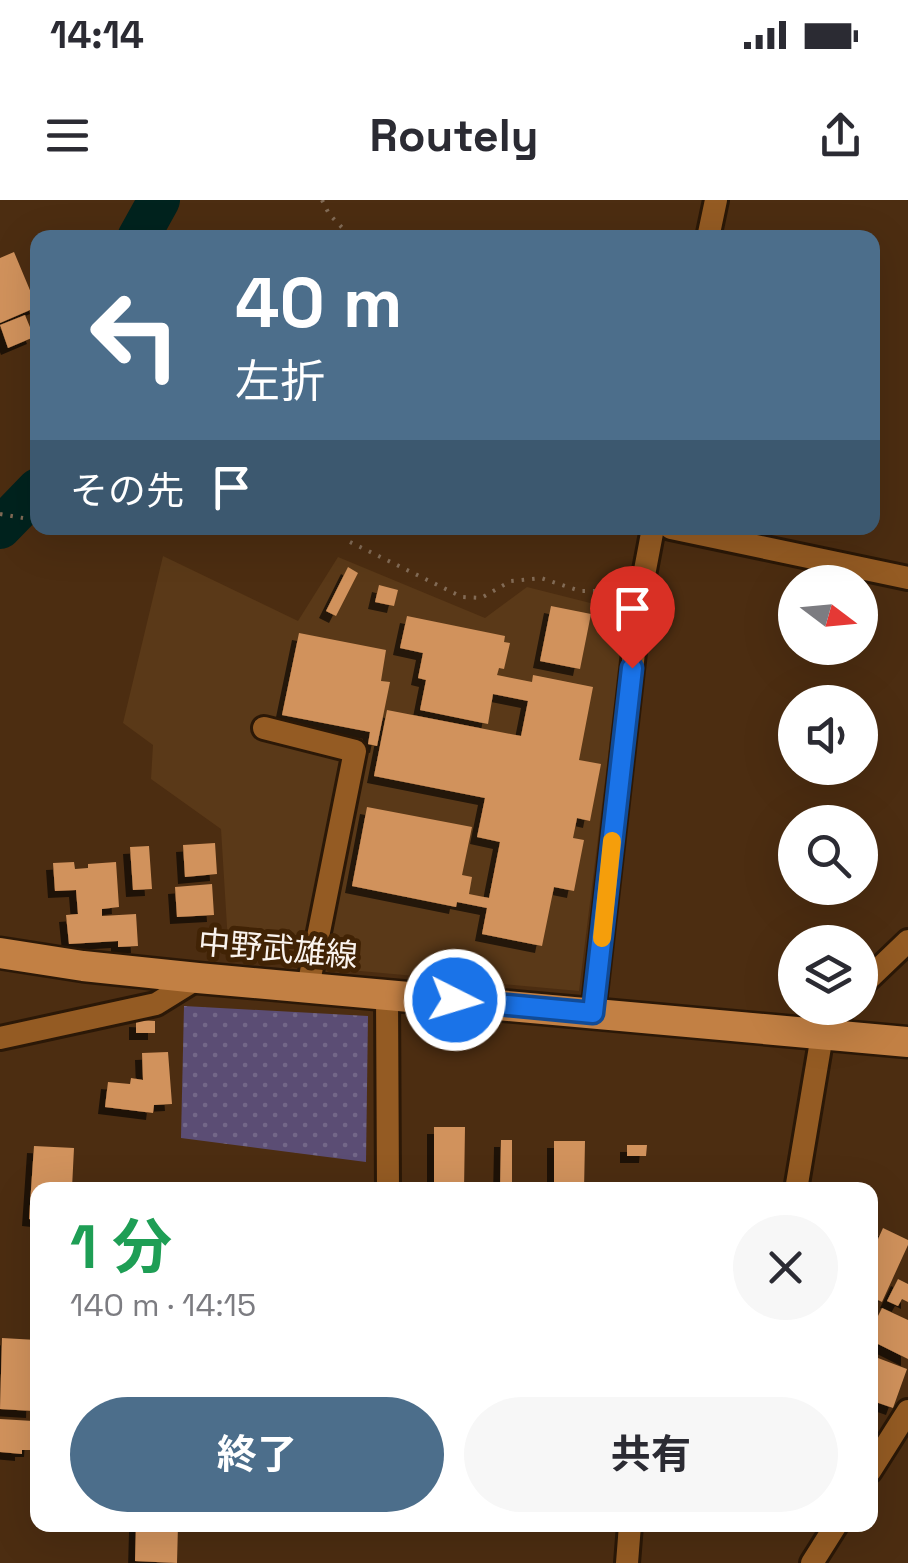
<!DOCTYPE html>
<html lang="ja">
<head>
<meta charset="utf-8">
<style>
	:root { --surface:#fff; --page:#f7f7f7; --text:#2b2b33; --muted:#7c7c81; --accent:#4c6e8b }
	body { margin:0; font-family:"Space Grotesk","Noto Sans JP",sans-serif; background:var(--page); color:var(--text); height:100vh; display:flex; flex-direction:column; font-size:38px; white-space:nowrap }
	* { box-sizing:border-box; margin:0 }
	p { font-size:32px; color:var(--muted) }
	.icon { flex:none; width:55px; height:55px; fill:none; stroke:currentColor; stroke-width:2; stroke-linecap:round; stroke-linejoin:round }
	.map { position:relative; flex:1; overflow:hidden }
	.panel { position:absolute; left:30px; top:982px; width:848px; height:350px; display:flex; flex-direction:column; background:var(--surface); border-radius:20px; box-shadow:0 10px 40px #0002 }
	.panel>* { flex:none }
	.banner { position:absolute; left:30px; top:30px; width:850px; height:305px; border-radius:20px; box-shadow:0 10px 40px #0002; background:#4c6e8b; color:#fff; overflow:hidden }
	.needle { width:65px; rotate:106deg }
	.controls { position:absolute; left:778px; top:365px; display:grid; gap:20px }
	.controls a { display:grid; place-items:center; width:100px; height:100px; border-radius:50%; background:var(--surface); box-shadow:0 10px 40px #0002; font-size:50px }
	.pin { position:absolute; display:grid; place-items:center; width:85px; height:85px; color:#fff; margin:-102px -42px; border-radius:50% 50% 50% 0; rotate:-45deg; box-shadow:0 0 10px #0007 }
	.pin .icon { rotate:45deg }
	.me { position:absolute; width:110px; margin:-55px; rotate:95deg; stroke-linejoin:round; filter:drop-shadow(0 0 8px #0008) }
	.turn { display:flex; align-items:center; gap:35px; height:210px; padding:0 40px; font-size:45px }
	.turn .icon { width:130px; height:130px; stroke-width:2.5 }
	.turn b { display:block; font-size:70px; line-height:85px }
	.then { display:flex; align-items:center; height:95px; padding:0 40px; background:#0003; gap:20px; font-size:38px }
	.round { display:grid; place-items:center; flex:none; width:105px; height:105px; border-radius:52px; background:var(--page) }
	.headline { display:flex; align-items:center; justify-content:space-between; height:170px; padding:0 40px }
	h1 { font-size:60px; font-weight:700; line-height:75px; color:#1e9e55 }
	.primary-button { display:flex; gap:20px; margin-top:auto; padding:20px 40px }
	.primary-button a { flex:1; height:115px; border-radius:60px; background:var(--accent); color:#fff; font-size:40px; font-weight:700; line-height:115px; text-align:center }
	.primary-button a+a { background:var(--page); color:var(--text) }
	.status { display:flex; justify-content:space-between; align-items:center; height:70px; padding:0 50px; background:var(--surface); direction:ltr }
	.status svg { height:28px; fill:currentColor }
	header { display:flex; justify-content:space-between; align-items:center; height:130px; padding:0 40px; background:var(--surface); font-size:45px; font-weight:700 }
	.map>svg:first-child { display:block }
</style>
</head>
<body>
<div class="status"><b>14:14</b><svg viewBox="0 0 49 12"><path d="M0 12V9h3v3zM5 12V6h3v6zM10 12V3h3v9zM15 12V0h3v12zM26 1h20v11H26zM47 4h2v5h-2z"/></svg></div>
<header><svg class="icon" aria-label="menu" viewBox="0 0 24 24"><path d="M4 6h16M4 12h16M4 18h16"/></svg>Routely<svg class="icon" aria-label="share" viewBox="0 0 24 24"><path d="M12 15V3M7 8l5-5 5 5M5 13v7h14v-7"/></svg></header>
<div class="map">
<svg width="908" height="1363" viewBox="0 0 908 1363">
	<defs>
		<pattern id="grass-dots" width="8" height="8" patternUnits="userSpaceOnUse" patternTransform="scale(2.5)"><rect width="8" height="8" fill="#5b4d74"/><path d="M2 2h.1M6 6h.1" fill="none" stroke="#736788" stroke-width="1.8" stroke-linecap="round"/></pattern>
		<filter id="shadow"><feDropShadow dx="-7" dy="7" stdDeviation="0" flood-color="#0009"/></filter>
	</defs>
	<rect width="100%" height="100%" fill="#4c2d11"/>
	<!-- built -->
	<path fill="#5a3918" d="M163 356 298 421 338 357 485 418 527 387 626 412 579 791 229 759 221 629 151 579 153 545 123 523Z"/>
	<!-- grass -->
	<path fill="url(#grass-dots)" d="M184 806 368 816 366 962 181 938Z"/>
	<g fill="none" stroke-linecap="round" stroke-linejoin="round">
		<!-- river -->
		<path stroke="#00231e" stroke-width="42" d="M138 38 159 0
			M0 328 38 289"/>
	</g>
	<!-- building -->
	<path fill="#d1925c" filter="url(#shadow)" d="M14 52 37 107 0 123V58Z
		M25 115 34 137 8 148 0 125Z
		M348 367 358 373 336 416 326 411Z
		M379 385 398 390 394 406 375 402Z
		M551 406 591 414 580 469 540 461Z
		M407 416 505 436 504 442 510 443 504 469 499 468 497 475 532 482 533 475 593 487 579 560 601 564 590 621 577 618 573 638 584 640 574 691 554 687 542 746 482 734 487 708 457 702 456 707 352 686 367 607 472 627 462 675 472 677 469 694 489 698 500 642 477 637 485 598 374 576 387 510 521 536 528 501 493 494 488 524 420 510 426 480 418 478 423 453 400 448Z
		M299 433 386 450 381 481 390 482 377 546 368 544 370 532 282 515Z
		M215 643 217 674 185 677 183 645Z
		M149 646 152 689 133 690 130 647Z
		M74 662 75 669 88 668V664L116 662 119 707 102 709V716L136 714 138 746 118 747V741L69 744 66 715 78 714 76 690 55 691 53 663Z
		M212 684 214 715 177 717 175 687Z
		M136 820 155 821V833H136Z
		M168 852 172 904 154 905 153 913 105 907 108 882 130 884 131 878 143 880 142 853Z
		M434 927H465L464 990H434Z
		M501 940H512V990H500Z
		M554 941H585L584 990H554Z
		M627 945H647L646 956H627Z
		M34 946 74 948 72 988 38 990V1020L29 1019Z
		M623 983H651V990H623Z
		M883 1028 908 1040V1045L882 1102 870 1096V1057Z
		M898 1079 908 1084V1102L902 1099 898 1106 887 1101Z
		M882 1108 908 1120V1159L870 1140V1132Z
		M2 1138 37 1140 35 1168H38V1183H34L33 1211 0 1209Z
		M870 1155 907 1169 893 1208 870 1200Z
		M0 1219 33 1221 31 1250H22V1254L0 1252Z
		M136 1325H178L177 1363 135 1361Z"/>
	<g fill="none" stroke-linecap="round" stroke-linejoin="round">
		<!-- minor casing -->
		<g stroke="#2b1807" stroke-width="28">
			<path id="minor" d="M708 38 716 0
				M671 328 908 378
				M264 528 355 551 308 787
				M860 787 908 741
				M387 794 388 990
				M593 813 641 391 653 328
				M0 838 156 804 198 778
				M796 990 822 835 844 808
				M870 1271 908 1211
				M627 1363 630 1325
				M812 1363 836 1325"/>
		</g>
		<!-- major casing -->
		<g stroke="#2b1807" stroke-width="35">
			<path id="major" d="M0 753 83 766 198 778 908 842"/>
		</g>
		<!-- path -->
		<path stroke="#826b56" stroke-width="4" stroke-dasharray="2.5 8" stroke-linecap="butt" d="M322 0 329 14 352 38
			M0 314 23 318
			M350 342 462 397 481 398 511 381 541 378 580 391H616"/>
		<!-- minor -->
		<use href="#minor" stroke="#945b23" stroke-width="22"/>
		<!-- major -->
		<use href="#major" stroke="#c28044" stroke-width="30"/>
	</g>
	<g fill="none" stroke-linecap="round" stroke-linejoin="round">
		<!-- route casing -->
		<g stroke="#114b97" stroke-width="25">
			<path id="route" d="M455 800 593 813 632 468"/>
		</g>
		<!-- route -->
		<use href="#route" stroke="#1a73e8" stroke-width="18"/>
		<!-- slow -->
		<path stroke="#f59e0b" stroke-width="18" d="M602 738 612 641"/>
	</g>
	<g text-anchor="middle" stroke-width="10" stroke-linejoin="round" paint-order="stroke">
		<!-- street labels -->
		<g font-size="32" fill="#faf3ee" stroke="#412305">
			<text transform="translate(278 749) rotate(5)" y="11">中野武雄線</text>
		</g>
	</g>
</svg>
<div class="controls">
<a><svg class="needle" viewBox="-14 -14 28 28"><path d="M0-13l5 13h-10z" fill="#e53935"/><path d="M0 13l5-13h-10z" fill="#7c7c81"/></svg></a>
<a><svg class="icon" aria-label="sound" viewBox="0 0 24 24"><path d="M4 9h4l5-4v14l-5-4H4zM17 9q2 3 0 6"/></svg></a>
<a><svg class="icon" aria-label="search" viewBox="0 0 24 24"><circle cx="10" cy="10" r="6"/><path d="M15 15l6 6"/></svg></a>
<a><svg class="icon" aria-label="layers" viewBox="0 0 24 24"><path d="M12 4l9 5-9 5-9-5zM3 14l9 5 9-5"/></svg></a>
</div>
<div class="pin" style="left:632px;top:468px;background:#d93025"><svg class="icon" aria-label="arrive" viewBox="0 0 24 24"><path d="M6 21V4h12l-3 4 3 4H6"/></svg></div>
<svg class="me" style="left:455px;top:800px" viewBox="-20 -20 40 40"><circle r="17" fill="#1a73e8" stroke="#fff" stroke-width="3"/><path d="M0-11L8 9 0 5-8 9z" fill="#fff"/></svg>
<div class="banner">
<div class="turn"><svg class="icon" aria-label="left" viewBox="0 0 24 24"><path d="M17 20v-9H6M10 6l-5 5 5 5"/></svg><div><b>40 m</b>左折</div></div>
<div class="then">その先<svg class="icon" aria-label="arrive" viewBox="0 0 24 24"><path d="M6 21V4h12l-3 4 3 4H6"/></svg></div>
</div>
<section class="panel">
<div class="headline"><div><h1>1 分</h1><p>140 m · 14:15</p></div><a class="round"><svg class="icon" aria-label="close" viewBox="0 0 24 24"><path d="M6 6l12 12M18 6L6 18"/></svg></a></div>
<div class="primary-button"><a>終了</a><a>共有</a></div>
</section>
</div>
</body>
</html>
